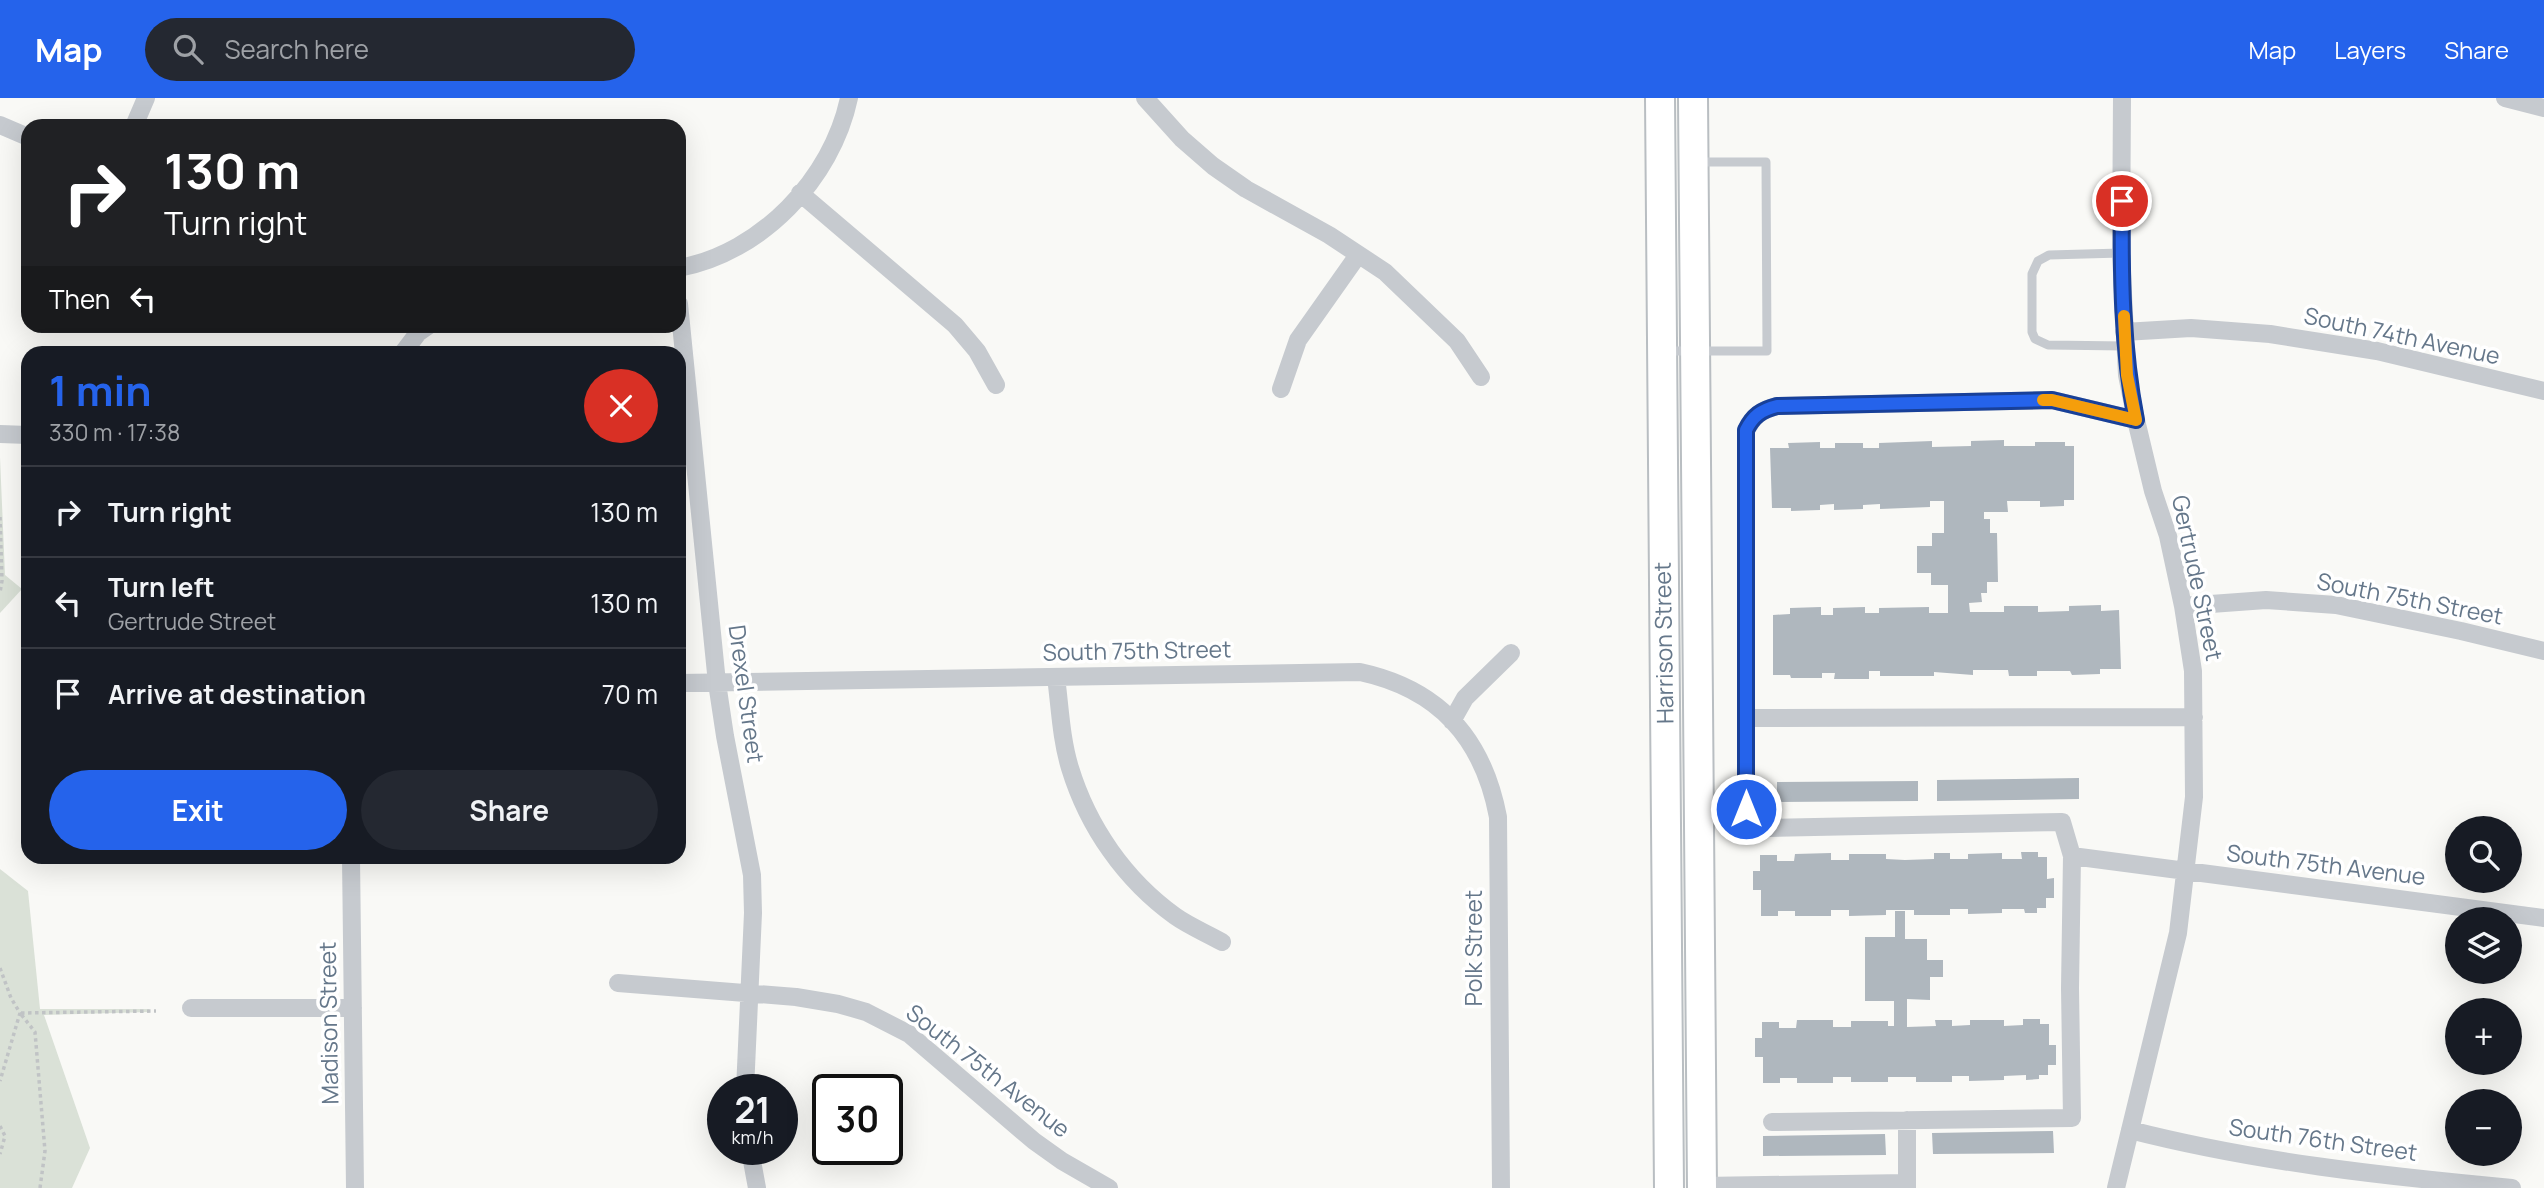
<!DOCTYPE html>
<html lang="en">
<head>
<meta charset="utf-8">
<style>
	:root { --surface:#171b24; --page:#242831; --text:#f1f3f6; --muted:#9ea1a6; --line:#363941; --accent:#2563eb }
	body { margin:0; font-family:Manrope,sans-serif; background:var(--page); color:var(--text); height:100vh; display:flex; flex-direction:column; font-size:26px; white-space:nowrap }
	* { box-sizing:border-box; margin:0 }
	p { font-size:23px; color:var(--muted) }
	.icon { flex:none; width:38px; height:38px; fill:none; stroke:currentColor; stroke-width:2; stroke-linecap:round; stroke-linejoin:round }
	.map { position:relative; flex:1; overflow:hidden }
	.panel { position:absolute; left:21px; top:248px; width:665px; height:518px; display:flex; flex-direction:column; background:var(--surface); border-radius:21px; box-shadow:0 7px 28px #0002 }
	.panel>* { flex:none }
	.hud { position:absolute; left:21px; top:21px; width:665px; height:214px; border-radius:21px; box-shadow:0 7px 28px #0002; background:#202124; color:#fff; overflow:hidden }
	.controls { position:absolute; left:2445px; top:718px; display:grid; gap:14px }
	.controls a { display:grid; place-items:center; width:77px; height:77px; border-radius:50%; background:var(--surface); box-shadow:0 7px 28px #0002; font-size:35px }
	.speed { position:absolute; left:707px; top:976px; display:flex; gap:14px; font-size:35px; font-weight:700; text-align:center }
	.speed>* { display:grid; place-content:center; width:91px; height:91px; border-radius:50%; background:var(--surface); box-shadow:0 7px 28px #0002; line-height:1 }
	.speed small { font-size:18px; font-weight:400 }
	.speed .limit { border:4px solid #111; border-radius:10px; background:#fff; color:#111 }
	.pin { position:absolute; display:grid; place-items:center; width:60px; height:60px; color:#fff; margin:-30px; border:4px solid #fff; border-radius:50%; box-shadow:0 2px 7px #0007 }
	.me { position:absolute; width:77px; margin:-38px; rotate:0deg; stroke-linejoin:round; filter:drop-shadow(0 0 5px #0008) }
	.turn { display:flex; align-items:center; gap:24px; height:147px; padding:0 28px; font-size:32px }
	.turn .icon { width:91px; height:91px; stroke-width:2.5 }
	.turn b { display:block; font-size:49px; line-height:60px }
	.then { display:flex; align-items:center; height:66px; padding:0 28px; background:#0003; gap:14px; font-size:26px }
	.round { display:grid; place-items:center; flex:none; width:74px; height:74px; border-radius:37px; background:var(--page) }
	.summary { display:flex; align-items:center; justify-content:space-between; height:119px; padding:0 28px }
	h1 { font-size:42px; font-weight:700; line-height:52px; color:var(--accent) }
	.primary-button { display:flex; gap:14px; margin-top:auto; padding:14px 28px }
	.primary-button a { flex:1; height:80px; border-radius:42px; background:var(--accent); color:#fff; font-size:28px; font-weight:700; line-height:80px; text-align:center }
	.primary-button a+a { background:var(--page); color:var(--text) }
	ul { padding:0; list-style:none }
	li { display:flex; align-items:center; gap:21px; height:91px; padding:0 28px; border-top:2px solid var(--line) }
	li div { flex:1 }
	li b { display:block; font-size:26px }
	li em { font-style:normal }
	header { display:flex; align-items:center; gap:42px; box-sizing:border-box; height:98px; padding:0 35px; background:var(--accent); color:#fff }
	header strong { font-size:33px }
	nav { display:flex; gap:38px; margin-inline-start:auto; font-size:24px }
	.search { width:490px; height:63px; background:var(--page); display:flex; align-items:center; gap:18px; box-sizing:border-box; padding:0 24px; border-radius:38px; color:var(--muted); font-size:26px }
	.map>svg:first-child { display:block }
</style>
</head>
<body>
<header>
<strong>Map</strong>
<div class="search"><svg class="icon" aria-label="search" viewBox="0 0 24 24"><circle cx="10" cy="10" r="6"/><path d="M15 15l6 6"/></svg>Search here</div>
<nav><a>Map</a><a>Layers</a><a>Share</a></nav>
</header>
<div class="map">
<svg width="2544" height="1090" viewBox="0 0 2544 1090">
	<rect width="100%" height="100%" fill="#f9f9f6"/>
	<!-- green -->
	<path fill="#dae1d7" d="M0 359 5 477 22 491 0 515Z
		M0 771 28 793 40 911H149L150 914 44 917 90 1050 72 1090H0Z"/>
	<!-- building -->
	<path fill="#afb7be" d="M2004 342V348H2035V344H2065V348H2074V402H2064V408L2040 409V403H2007L2008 414H1984V421H1990V435H1997L1998 484H1987V495H1981L1982 504 1969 505 1970 514H2004V508H2038V514L2069 513V508L2101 507V513L2119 512 2121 571H2100V576L2072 577 2070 573H2037V578H2009L2008 572H1973V577L1934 574V578H1880V573H1869V581H1834L1835 575H1822V580H1791L1790 577H1773V517L1790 516V510L1821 509V517H1833V510L1865 509V515H1879V510L1929 509V515H1948V487H1931V475H1917V448H1932V435H1944V403H1930V409L1880 411V406L1863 407V411L1834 412V406L1820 407V412L1791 413V410H1772L1770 350H1789L1788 345 1820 344V350H1835V345H1863V350H1879V345L1932 343V349L1971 348V343Z
		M2079 680V701L1937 703V682Z
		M1918 683V703L1777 704V684Z
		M2021 754H2038V759H2047V781L2054 780V800H2046V810H2037V815H2025L2024 811H2002V815L1968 816V811H1950V817H1914V812H1886V817L1849 818V812H1831V818H1795V813H1778V818H1761V792H1753V773H1760V757H1777V763H1794L1795 756 1831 755V762H1849V756H1886V761L1905 762 1934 761V755H1950V761H1968V756L2002 755V761H2022Z
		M1895 813H1905V841H1927V862H1943V879H1930V902L1907 901V929L1936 928 1935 922H1952V928L1970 927V922H2004V928L2023 927V921H2040V926H2049V947H2056V967H2048V977H2039V981L2026 982V977L2004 978V982L1969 983V978H1952V984H1916V979H1888V984H1851V979H1833V985H1797V980H1780V985H1763V959H1755V940H1762V924H1779V930H1796L1797 922H1833V929H1851V923H1888V928H1894V903H1865V839H1895Z
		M2053 1033 2054 1055 1933 1056 1932 1035Z
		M1885 1036 1886 1057 1763 1058V1038Z"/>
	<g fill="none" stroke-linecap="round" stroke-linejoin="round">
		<!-- primary casing -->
		<g stroke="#b9bec2" stroke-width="32">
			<path id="primary" d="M1660 0 1669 1090
				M1693 0 1702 1090"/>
		</g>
		<!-- path -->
		<path stroke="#c0c3c5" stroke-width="3.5" stroke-dasharray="3.5 3.5" stroke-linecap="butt" d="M0 419 2 483 0 494
			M0 870 11 900 20 915 0 983
			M0 1028 5 1038 0 1056
			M40 1090 45 1053 35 934 20 915 156 913"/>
		<!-- service -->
		<path stroke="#c6cacf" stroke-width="9" d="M2121 155 2049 157 2038 163 2032 176V234L2035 241 2048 247 2125 248
			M1666 253H1767L1766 64H1695"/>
		<!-- minor -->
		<path stroke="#c6cacf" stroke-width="18" d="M1145 0 1182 41 1213 68 1246 91 1329 137 1385 174 1457 243 1481 279
			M2505 0 2544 10
			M0 27 28 39
			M134 28 146 0
			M800 95 955 227 977 253 996 287
			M679 170C761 155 832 81 849 0
			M679 206 717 585 725 638 752 777 753 815 745 992
			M2124 234 2191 230 2270 236 2377 253 2544 293
			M402 256 418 235 428 228
			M1281 291 1298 242 1358 157
			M2136 322 2052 302 1777 308C1761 312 1753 318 1746 333V711L1750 719 1769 730 2062 724 2072 758 2544 820
			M0 336 28 337
			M2183 508 2266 502 2336 507 2461 533 2544 553
			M1056 579C1060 609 1061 641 1070 670 1088 729 1125 782 1175 818 1189 828 1206 835 1222 844
			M679 585 1360 574C1439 591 1483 640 1498 719L1501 1090
			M1746 620 2194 619
			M1452 623 1465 600 1511 555
			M351 760 355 1090
			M618 885 796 899 838 906 866 914 909 936 1034 1043 1062 1063 1109 1090
			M191 910H353
			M1907 1022V1090
			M1772 1024 2072 1020 2070 890 2072 758
			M2130 1032C2255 1064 2383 1078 2512 1090
			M750 1052 757 1090
			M1702 1088 1907 1085
			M2116 1090 2178 835 2194 699 2193 573 2183 508 2168 438 2153 393 2136 322 2127 277 2121 155 2122 0"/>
		<!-- primary -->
		<use href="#primary" stroke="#fff" stroke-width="28"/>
	</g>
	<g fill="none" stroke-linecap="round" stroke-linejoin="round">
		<!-- route casing -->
		<g stroke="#184099" stroke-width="18">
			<path id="route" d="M1746 711V332C1753 318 1761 312 1777 308L2052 302 2136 322C2122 250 2121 177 2122 103"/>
		</g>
		<!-- route -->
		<use href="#route" stroke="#2563eb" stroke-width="12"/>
		<!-- slow -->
		<path stroke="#f59e0b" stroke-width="12" d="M2043 302H2052L2136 322 2127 277 2124 218"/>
	</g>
	<g text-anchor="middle" stroke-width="7" stroke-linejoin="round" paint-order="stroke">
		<!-- street labels -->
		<g font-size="23" fill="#65778a" stroke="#fff">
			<text transform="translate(2402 238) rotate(12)" y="8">South 74th Avenue</text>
			<text transform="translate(2197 480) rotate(78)" y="8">Gertrude Street</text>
			<text transform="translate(2410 501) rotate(11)" y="8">South 75th Street</text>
			<text transform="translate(1664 545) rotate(-91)" y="8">Harrison Street</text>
			<text transform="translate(1137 553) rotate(-1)" y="8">South 75th Street</text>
			<text transform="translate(746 596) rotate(82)" y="8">Drexel Street</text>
			<text transform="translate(2326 767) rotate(7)" y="8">South 75th Avenue</text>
			<text transform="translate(1474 850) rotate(-90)" y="8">Polk Street</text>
			<text transform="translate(329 925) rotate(-91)" y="8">Madison Street</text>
			<text transform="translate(988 973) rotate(38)" y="8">South 75th Avenue</text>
			<text transform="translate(2323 1042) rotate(8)" y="8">South 76th Street</text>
		</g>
	</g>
</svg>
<div class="controls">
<a><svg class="icon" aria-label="search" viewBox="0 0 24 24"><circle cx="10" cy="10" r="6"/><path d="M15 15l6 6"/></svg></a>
<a><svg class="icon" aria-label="layers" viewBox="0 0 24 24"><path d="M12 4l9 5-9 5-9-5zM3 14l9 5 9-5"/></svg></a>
<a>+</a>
<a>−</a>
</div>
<div class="speed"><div>21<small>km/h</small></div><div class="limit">30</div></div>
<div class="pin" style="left:2122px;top:103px;background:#d93025"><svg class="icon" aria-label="arrive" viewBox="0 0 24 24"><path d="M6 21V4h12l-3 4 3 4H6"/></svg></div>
<svg class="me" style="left:1746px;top:711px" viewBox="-20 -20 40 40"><circle r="17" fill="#2563eb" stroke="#fff" stroke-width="3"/><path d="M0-11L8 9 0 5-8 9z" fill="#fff"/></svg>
<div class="hud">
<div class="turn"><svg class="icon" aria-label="right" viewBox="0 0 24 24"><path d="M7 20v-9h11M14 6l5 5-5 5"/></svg><div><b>130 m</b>Turn right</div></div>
<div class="then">Then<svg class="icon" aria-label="left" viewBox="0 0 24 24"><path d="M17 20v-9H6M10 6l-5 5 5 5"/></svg></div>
</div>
<section class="panel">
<div class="summary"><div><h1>1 min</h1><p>330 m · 17:38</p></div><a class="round" style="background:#d93025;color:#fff"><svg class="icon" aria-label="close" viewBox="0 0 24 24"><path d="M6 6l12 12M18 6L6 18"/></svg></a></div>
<ul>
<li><svg class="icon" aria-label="right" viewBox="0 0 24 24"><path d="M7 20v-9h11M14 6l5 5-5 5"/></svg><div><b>Turn right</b></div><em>130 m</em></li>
<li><svg class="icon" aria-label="left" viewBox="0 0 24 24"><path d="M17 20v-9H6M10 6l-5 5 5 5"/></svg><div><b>Turn left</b><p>Gertrude Street</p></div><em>130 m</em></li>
<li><svg class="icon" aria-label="arrive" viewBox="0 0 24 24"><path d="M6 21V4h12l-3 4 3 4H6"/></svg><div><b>Arrive at destination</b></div><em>70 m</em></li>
</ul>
<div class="primary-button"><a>Exit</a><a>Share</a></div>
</section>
</div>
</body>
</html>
